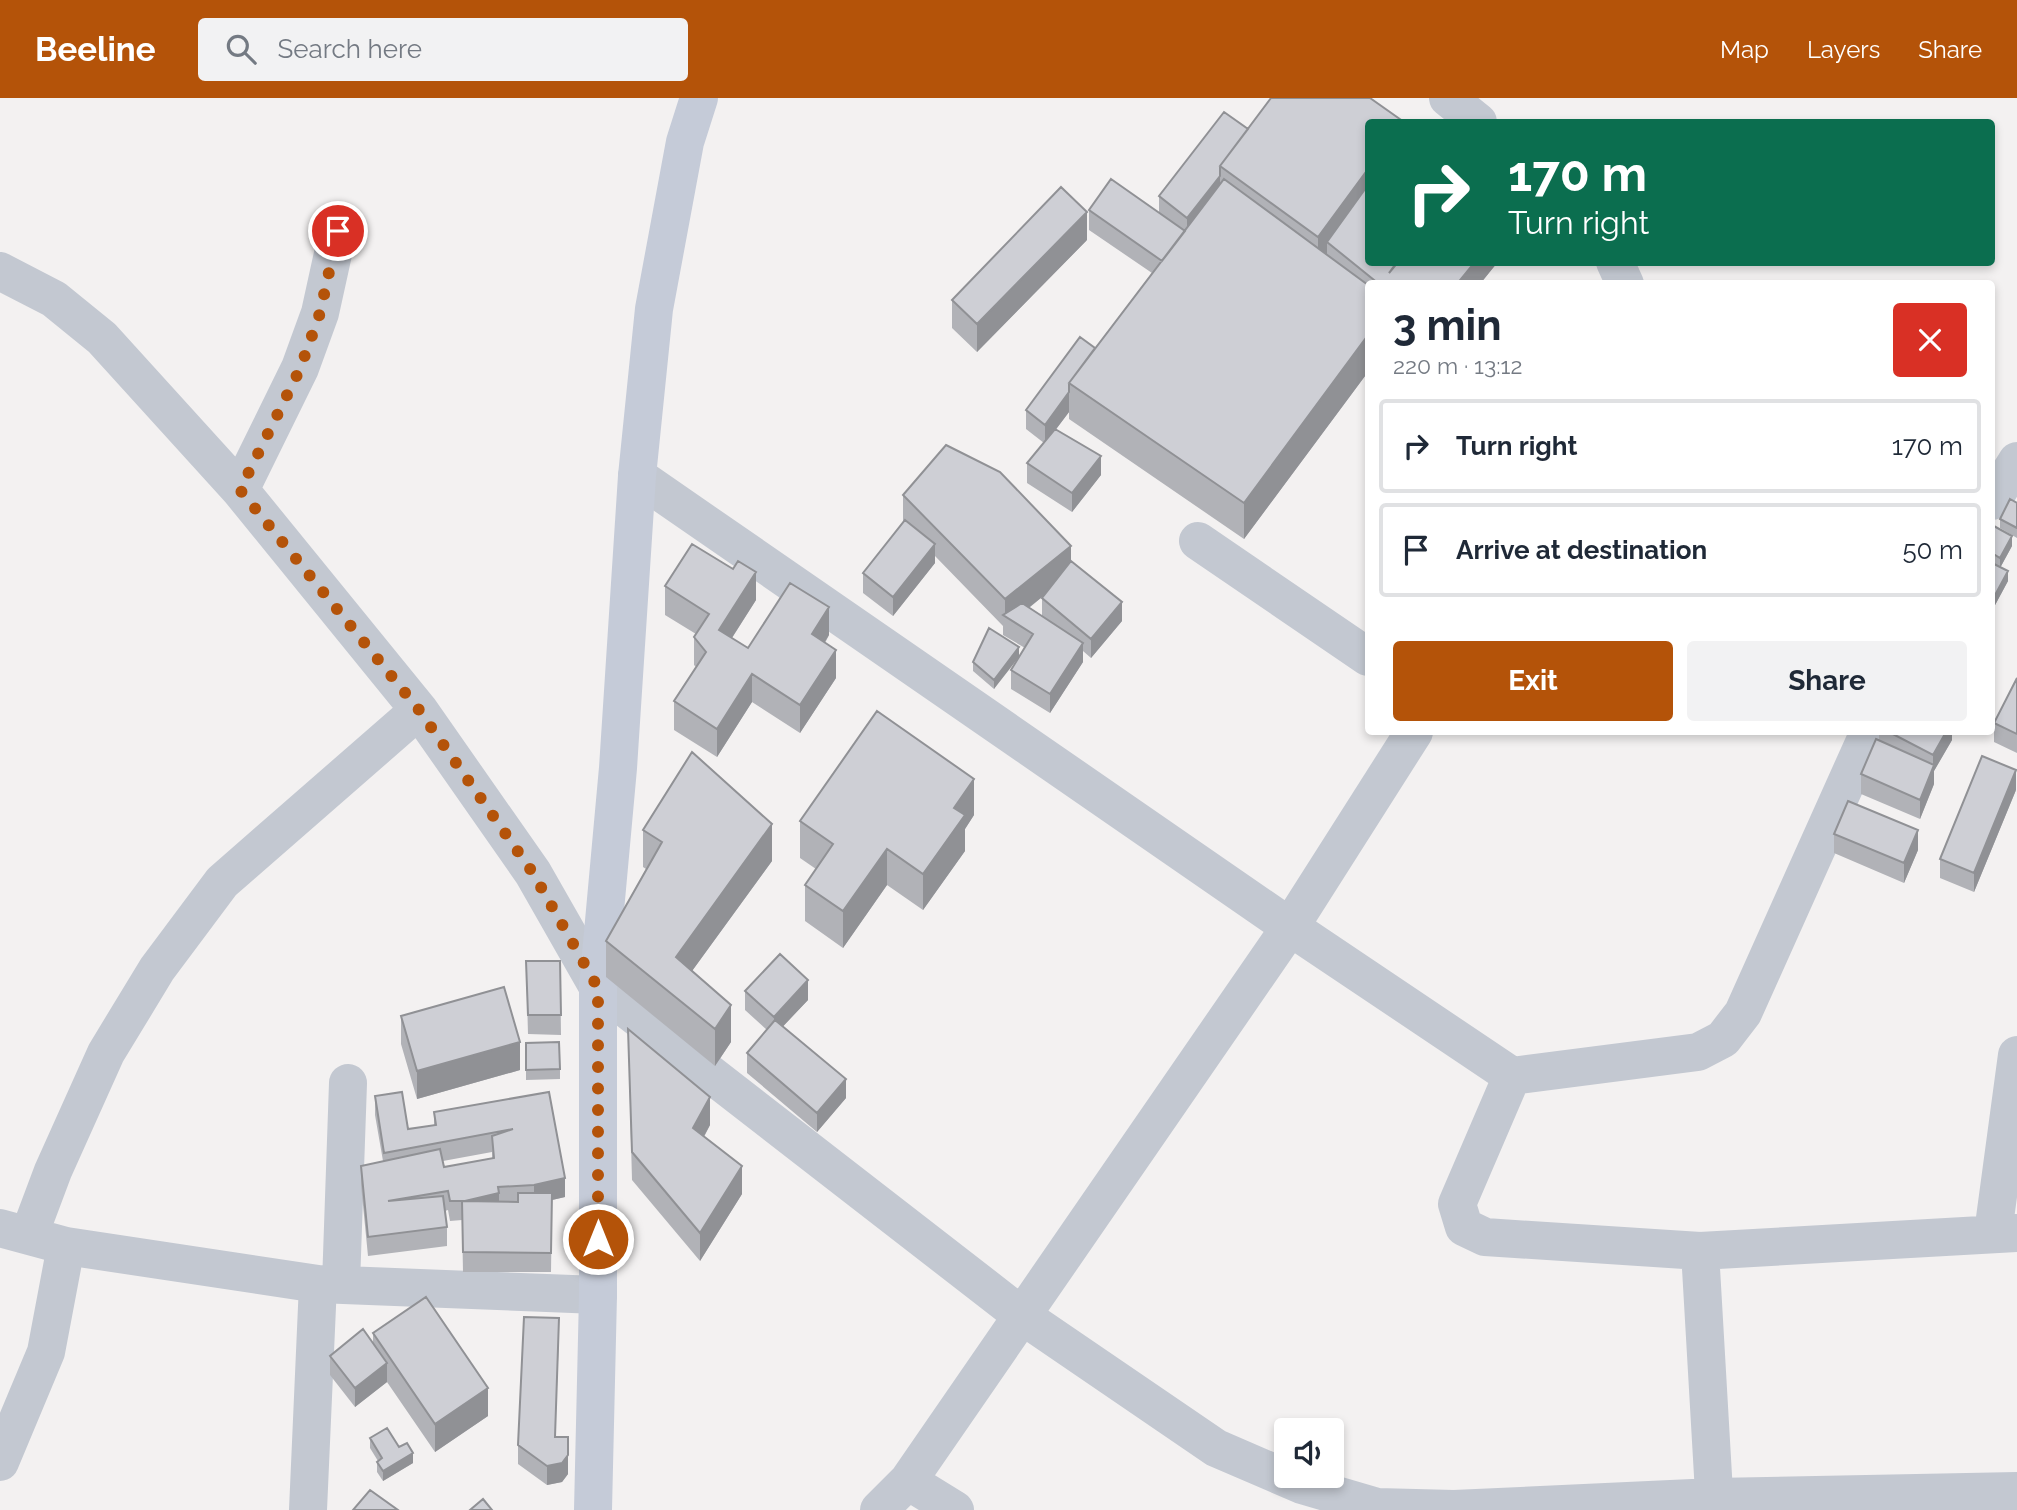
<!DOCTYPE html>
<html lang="en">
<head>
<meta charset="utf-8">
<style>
	:root { --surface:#fff; --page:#f2f2f3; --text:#1f2937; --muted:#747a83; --line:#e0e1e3; --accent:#b45309 }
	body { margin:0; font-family:Raleway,sans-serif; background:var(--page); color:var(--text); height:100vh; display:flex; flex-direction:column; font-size:26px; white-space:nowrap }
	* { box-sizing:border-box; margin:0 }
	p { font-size:23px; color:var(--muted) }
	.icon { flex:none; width:38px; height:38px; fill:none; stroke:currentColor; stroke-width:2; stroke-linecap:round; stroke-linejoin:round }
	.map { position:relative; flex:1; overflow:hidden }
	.sheet { position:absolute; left:1365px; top:182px; width:630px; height:455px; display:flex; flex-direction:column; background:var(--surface); border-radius:7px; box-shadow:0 4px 10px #0003 }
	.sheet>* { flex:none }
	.hud { position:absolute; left:1365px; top:21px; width:630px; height:147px; border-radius:7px; box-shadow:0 4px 10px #0003; background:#0b6e4f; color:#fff; overflow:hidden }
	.tools { position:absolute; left:1274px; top:1320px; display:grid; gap:14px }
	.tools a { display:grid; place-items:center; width:70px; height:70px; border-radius:7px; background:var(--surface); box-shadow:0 4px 10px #0003; font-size:35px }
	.pin { position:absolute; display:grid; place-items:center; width:60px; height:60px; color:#fff; margin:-30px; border:4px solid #fff; border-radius:50%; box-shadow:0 2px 7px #0007 }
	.me { position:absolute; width:77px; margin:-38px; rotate:0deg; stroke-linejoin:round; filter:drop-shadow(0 0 5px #0008) }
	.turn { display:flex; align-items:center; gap:24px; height:147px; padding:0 28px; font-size:32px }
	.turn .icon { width:91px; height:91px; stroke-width:2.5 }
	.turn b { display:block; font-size:49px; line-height:60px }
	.round { display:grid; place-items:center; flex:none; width:74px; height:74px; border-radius:7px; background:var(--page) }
	.headline { display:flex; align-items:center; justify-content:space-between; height:119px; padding:0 28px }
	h1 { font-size:42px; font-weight:700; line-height:52px }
	.button { display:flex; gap:14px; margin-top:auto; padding:14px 28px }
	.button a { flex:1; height:80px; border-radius:7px; background:var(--accent); color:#fff; font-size:28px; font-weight:700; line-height:80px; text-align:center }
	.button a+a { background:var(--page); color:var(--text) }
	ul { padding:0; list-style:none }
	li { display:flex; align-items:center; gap:21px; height:94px; margin:0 14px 10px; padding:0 14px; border:4px solid var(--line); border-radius:7px }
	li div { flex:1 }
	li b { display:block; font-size:26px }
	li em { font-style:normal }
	header { display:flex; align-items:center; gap:42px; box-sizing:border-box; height:98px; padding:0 35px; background:var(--accent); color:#fff }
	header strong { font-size:33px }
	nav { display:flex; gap:38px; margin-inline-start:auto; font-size:24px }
	.search { width:490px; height:63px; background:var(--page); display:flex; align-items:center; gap:18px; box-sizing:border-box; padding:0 24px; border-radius:7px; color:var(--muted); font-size:26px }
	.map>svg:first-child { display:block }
</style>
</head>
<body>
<header>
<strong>Beeline</strong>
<div class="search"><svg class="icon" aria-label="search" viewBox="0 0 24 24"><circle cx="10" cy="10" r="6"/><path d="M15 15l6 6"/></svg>Search here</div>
<nav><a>Map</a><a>Layers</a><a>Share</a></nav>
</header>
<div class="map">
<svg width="2017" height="1412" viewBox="0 0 2017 1412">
	<rect width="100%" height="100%" fill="#f3f1f1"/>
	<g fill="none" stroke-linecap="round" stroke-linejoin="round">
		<!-- street -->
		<path stroke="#c3c8d1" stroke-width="38" d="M1448 0 1478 24
			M1615 164 1625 186
			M0 173 54 201 102 240 240 392 419 612 533 775 598 889 1021 1217 1216 1350 1302 1387 1377 1409 1454 1411 1714 1399 2017 1393
			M637 378 1290 829 1512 978
			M240 392 300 270 320 215 338 133
			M1992 403 2017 363
			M1198 443 1368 559
			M1869 634 1743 915 1723 941 1698 954 1512 978 1457 1106 1464 1129 1485 1139 1700 1153 2017 1135
			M0 1130 66 1148 318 1186 598 1197
			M1993 1135 2017 957
			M29 1137 53 1073 106 955 157 871 222 784 419 612
			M1700 1153 1715 1412
			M341 1186 348 985
			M0 1364 46 1254 66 1148
			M908 1383 955 1412
			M308 1412 318 1186
			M879 1412 908 1383 1290 829 1414 634"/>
		<!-- secondary -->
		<path stroke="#c5cbd8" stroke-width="38" d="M593 1412 598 1197V889L618 670 637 378 654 211 685 44 699 0"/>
	</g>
	<!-- wall -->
	<path fill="#b1b2b7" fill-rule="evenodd" d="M1368 24 1497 165 1480 186H1368V274L1244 441 1069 321V314L1056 331 1101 377 1072 414 1027 385V365L1044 345 1026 331V312L1095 250 1152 175 1089 132V112L1159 114V98L1248 31Z
		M1087 142 977 254 952 230V202Z
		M903 397 1071 464 1122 523 1091 560 1083 553V564L1050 615 1011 591V572L1025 550 1003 537V528L935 458V465L893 518 863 495V475L903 424ZM1042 499V518L1029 510Z
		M2017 405V440L2000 430V421Z
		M1992 427 2012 448 2000 470 2008 483 1994 509 1992 507Z
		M665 488 756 502 732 540 748 550 829 537 825 545 836 580 800 635 752 604 717 659 674 632V603L696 569 694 567V539L696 536 665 517Z
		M1019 549 994 591 973 573V564Z
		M2017 580V655L1994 644V625Z
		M1879 634H1960L1957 637 1952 634V642L1934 673V686L1920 721 1861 696V676L1879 643Z
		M2016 692 1974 794 1940 780V761Z
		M974 717 965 731V753L923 812 887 787 843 850 805 823V787L816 771 800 760V723Z
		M643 732 772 763 692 873 731 944 715 968 606 879V843L646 771 643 769Z
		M1834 736 1918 752 1904 785 1834 755Z
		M526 863H560L561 937 528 936Z
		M745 893 808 902 783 928 846 1000 817 1034 747 975V955L767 932 745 912Z
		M401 918 520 972 417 1001 401 946Z
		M628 931 710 1027 704 1039 742 1096 700 1163 632 1082Z
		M526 945 560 971V981L526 982Z
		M549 994 565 1099 552 1102 551 1174H463L462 1122 450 1123 448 1112 445 1113 447 1129V1148L368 1158 361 1087V1068L383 1063 375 1017V998L408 1031 434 1027V1014ZM492 1054V1060L444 1069 443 1063Z
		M373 1235 488 1318 435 1354 387 1284 355 1309 330 1277V1258L373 1245Z
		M559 1239 555 1339 568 1376 562 1384 547 1387 518 1366V1347Z
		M370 1340 399 1349 413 1365 383 1383 377 1374V1364L378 1363 370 1350Z"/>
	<!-- shaded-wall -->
	<path fill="#909195" d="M1368 71V108L1327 144V163L1318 175V139Z
		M1220 78V98L1187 140V120Z
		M1087 114V142L977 254V226Z
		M1475 164H1497V165L1480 186H1457Z
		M1368 237V274L1244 441V405Z
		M1069 294V314L1045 346V327Z
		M1101 358V377L1072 414V395Z
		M2012 438V448L2000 470V460Z
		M935 446V465L893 518V499Z
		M1071 448V476L1012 523 1005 518V501Z
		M2008 473V483L1994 509V499Z
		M756 474V502L719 560V532Z
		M1122 504V523L1091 560V541Z
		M829 509V537L812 565V536Z
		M1083 545V564L1050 615V596Z
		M1019 549V559L994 591V582Z
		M836 552V580L800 635V607Z
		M752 576V604L717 659V631Z
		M1946 634H1952V642L1934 673V686L1920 721V702L1933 671V657Z
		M2016 672V692L1974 794V775Z
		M974 681V717L965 731V753L923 812V776L954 710Z
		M772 726V763L676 895V859Z
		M1918 732V752L1904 785V765Z
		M887 751V787L843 850V813Z
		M808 882V902L774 938V919Z
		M731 907V944L715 968V931Z
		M520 944V972L417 1001V973Z
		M846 981V1000L817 1034V1015Z
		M710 999V1027L693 1058V1030Z
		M742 1068V1096L700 1163V1135Z
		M565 1080V1099L552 1102 551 1174 552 1102 534 1106V1087Z
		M499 1095V1114L465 1103Z
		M387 1265V1284L355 1309V1290Z
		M488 1290V1318L435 1354V1326Z
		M413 1355V1365L383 1383V1373Z
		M568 1357V1376L562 1384 547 1387V1368Z"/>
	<!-- building -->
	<path fill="#cecfd5" stroke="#909195" stroke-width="2" d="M1271 0H1370L1404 24H1368V71L1318 139 1220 68Z
		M1224 14 1248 31 1220 68V78L1187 120 1159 98Z
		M1111 81 1185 133 1162 163 1089 112Z
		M1224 81 1368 187V237L1244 405 1069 285Z
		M1368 87V164H1397L1389 175 1398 164H1475L1457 186H1379L1327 144Z
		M1061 89 1087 114 977 226 952 202Z
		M1080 239 1095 250 1069 285V294L1045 327 1026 312Z
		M1055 331 1101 358 1072 395 1027 365Z
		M946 347 1000 374 1071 448 1005 501 903 397Z
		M2010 401 2017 405V430L2000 421Z
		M905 422 935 446 893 499 863 475Z
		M1992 427 2012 438 2000 460 1992 455Z
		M692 446 733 471 738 463 756 474 719 532 748 550 790 485 829 509 812 536 836 552 800 607 752 576 717 631 674 603 706 554 694 539 709 516 665 488Z
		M1071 463 1122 504 1091 541 1042 500Z
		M1992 465 2008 473 1994 499 1992 498Z
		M1022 505 1083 545 1050 596 1011 572 1033 536 1003 517Z
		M989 530 1019 549 994 582 973 564Z
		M2017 580V636L1994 625Z
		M877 613 974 681 954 710 965 717 923 776 887 751 843 813 805 787 833 746 800 723Z
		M1889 634H1946L1933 657Z
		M1876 641 1934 667 1920 702 1861 676Z
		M692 654 772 726 676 859 731 907 715 931 606 843 662 744 643 732Z
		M1982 658 2016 672 1974 775 1940 761Z
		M1848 703 1918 732 1904 765 1834 736Z
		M780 856 808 882 774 919 745 893Z
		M526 863H560L561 917H528Z
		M504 889 520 944 417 973 401 918Z
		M775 922 846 981 817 1015 747 955Z
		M628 931 710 999 693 1030 742 1068 700 1135 632 1054Z
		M559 944 560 971 526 972V945Z
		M402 994 408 1031 436 1027 434 1014 549 994 565 1080 534 1087 498 1089 499 1095 465 1103H450L448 1093 388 1103 443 1098 447 1129 368 1139 361 1068 440 1051 444 1069 494 1060 492 1038 513 1031 384 1055 375 998Z
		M518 1095H552L551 1155 463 1154 462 1103 518 1104Z
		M426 1199 488 1290 435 1326 373 1235Z
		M524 1219 559 1220 555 1339H568V1357L562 1365 547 1368 518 1347Z
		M363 1231 387 1265 355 1290 330 1258Z
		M387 1330 399 1349 407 1345 413 1355 383 1373 377 1364 382 1360 370 1340Z
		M370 1392 398 1412H353Z
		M483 1401 492 1412H470Z"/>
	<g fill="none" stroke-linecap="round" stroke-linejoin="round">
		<!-- route -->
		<path stroke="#b45309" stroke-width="12" stroke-dasharray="0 21.6" d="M338 133 320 215 300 271 240 392 419 612 533 775 598 890V1141"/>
	</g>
</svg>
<div class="tools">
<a><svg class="icon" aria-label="sound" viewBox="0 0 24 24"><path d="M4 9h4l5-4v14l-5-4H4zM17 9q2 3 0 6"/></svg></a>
</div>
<div class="pin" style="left:338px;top:133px;background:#d93025"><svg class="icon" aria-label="arrive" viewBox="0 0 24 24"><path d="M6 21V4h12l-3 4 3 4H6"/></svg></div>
<svg class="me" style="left:598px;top:1141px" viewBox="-20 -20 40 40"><circle r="17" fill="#b45309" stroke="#fff" stroke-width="3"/><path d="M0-11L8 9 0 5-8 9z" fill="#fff"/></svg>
<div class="hud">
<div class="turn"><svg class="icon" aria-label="right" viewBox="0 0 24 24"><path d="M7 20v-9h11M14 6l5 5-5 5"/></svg><div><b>170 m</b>Turn right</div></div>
</div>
<section class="sheet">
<div class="headline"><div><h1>3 min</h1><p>220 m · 13:12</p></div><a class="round" style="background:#d93025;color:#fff"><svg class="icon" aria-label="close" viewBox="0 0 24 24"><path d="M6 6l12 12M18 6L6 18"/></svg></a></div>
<ul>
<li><svg class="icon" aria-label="right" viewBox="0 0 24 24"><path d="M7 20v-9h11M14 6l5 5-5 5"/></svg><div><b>Turn right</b></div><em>170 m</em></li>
<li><svg class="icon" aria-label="arrive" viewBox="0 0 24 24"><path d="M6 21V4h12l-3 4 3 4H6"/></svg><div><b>Arrive at destination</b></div><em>50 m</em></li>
</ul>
<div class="button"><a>Exit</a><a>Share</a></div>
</section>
</div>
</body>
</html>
